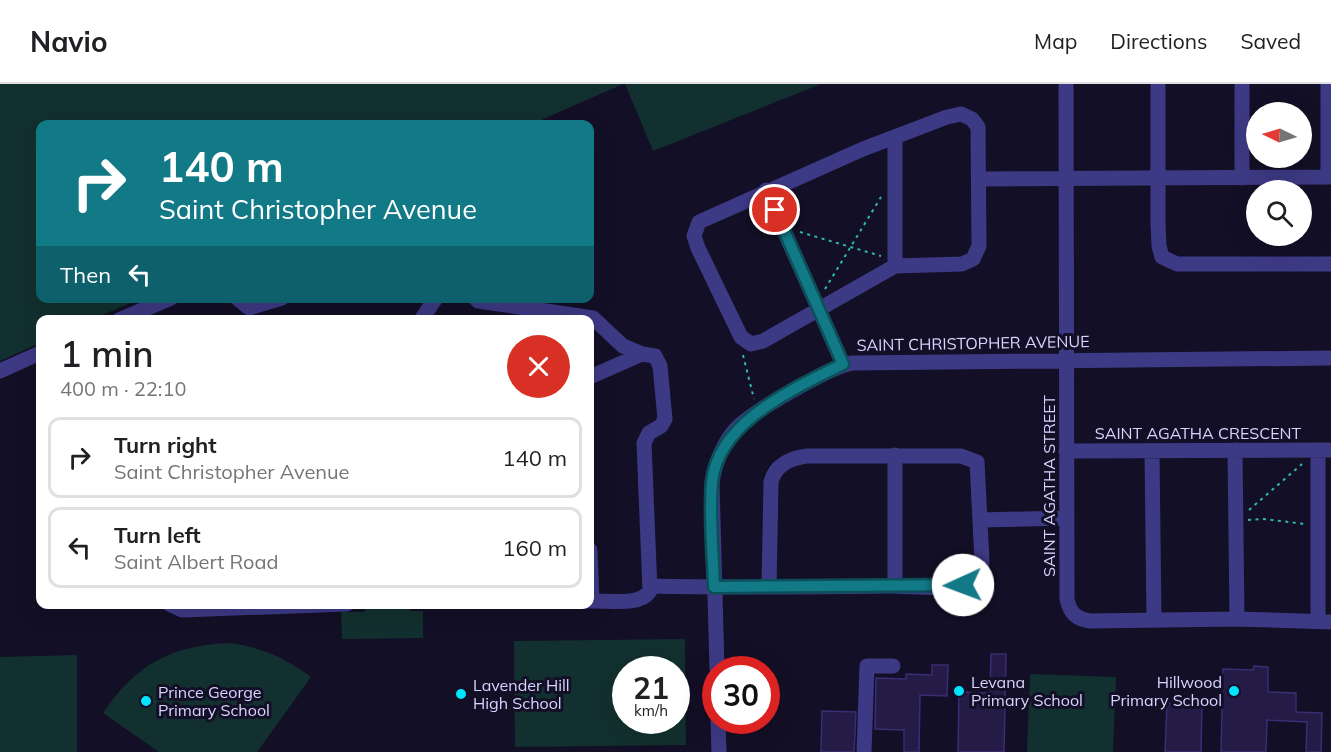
<!DOCTYPE html>
<html lang="en">
<head>
<meta charset="utf-8">
<style>
	:root { --surface:#fff; --page:#f6f6f6; --text:#202124; --muted:#757577; --line:#e0e0e0 }
	body { margin:0; font-family:Mulish,sans-serif; background:var(--page); color:var(--text); height:100vh; display:flex; flex-direction:column; font-size:22px; white-space:nowrap }
	* { box-sizing:border-box; margin:0 }
	p { font-size:20px; color:var(--muted) }
	.icon { flex:none; width:33px; height:33px; fill:none; stroke:currentColor; stroke-width:2; stroke-linecap:round; stroke-linejoin:round }
	.map { position:relative; flex:1; overflow:hidden }
	.drawer { position:absolute; left:36px; top:231px; width:558px; height:294px; display:flex; flex-direction:column; background:var(--surface); border-radius:12px; box-shadow:0 6px 24px #0002 }
	.drawer>* { flex:none }
	.guide { position:absolute; left:36px; top:36px; width:558px; height:183px; border-radius:12px; box-shadow:0 6px 24px #0002; background:#127987; color:#fff; overflow:hidden }
	.needle { width:39px; rotate:275deg }
	.tools { position:absolute; left:1246px; top:18px; display:grid; gap:12px }
	.tools a { display:grid; place-items:center; width:66px; height:66px; border-radius:50%; background:var(--surface); box-shadow:0 6px 24px #0002; font-size:30px }
	.speed { position:absolute; left:612px; top:572px; display:flex; gap:12px; font-size:30px; font-weight:700; text-align:center }
	.speed>* { display:grid; place-content:center; width:78px; height:78px; border-radius:50%; background:var(--surface); box-shadow:0 6px 24px #0002; line-height:1 }
	.speed small { font-size:15px; font-weight:400 }
	.speed .limit { border:9px solid #d22; background:#fff; color:#111 }
	.pin { position:absolute; display:grid; place-items:center; width:51px; height:51px; color:#fff; margin:-26px; border:3px solid #fff; border-radius:50%; box-shadow:0 2px 6px #0007 }
	.me { position:absolute; width:66px; margin:-33px; rotate:268deg; stroke-linejoin:round; filter:drop-shadow(0 0 4px #0008) }
	.turn { display:flex; align-items:center; gap:21px; height:126px; padding:0 24px; font-size:27px }
	.turn .icon { width:78px; height:78px; stroke-width:2.5 }
	.turn b { display:block; font-size:42px; line-height:51px }
	.then { display:flex; align-items:center; height:57px; padding:0 24px; background:#0003; gap:12px; font-size:22px }
	.round { display:grid; place-items:center; flex:none; width:63px; height:63px; border-radius:32px; background:var(--page) }
	.headline { display:flex; align-items:center; justify-content:space-between; height:102px; padding:0 24px }
	h1 { font-size:36px; font-weight:600; line-height:45px }
	ul { padding:0; list-style:none }
	li { display:flex; align-items:center; gap:18px; height:81px; margin:0 12px 9px; padding:0 12px; border:3px solid var(--line); border-radius:12px }
	li div { flex:1 }
	li b { display:block; font-size:22px }
	li em { font-style:normal }
	header { display:flex; align-items:center; gap:36px; box-sizing:border-box; height:84px; padding:0 30px; background:var(--surface); border-bottom:2px solid var(--line) }
	header strong { font-size:28px }
	nav { display:flex; gap:33px; margin-inline-start:auto; font-size:21px }
	.map>svg:first-child { display:block }
</style>
</head>
<body>
<header>
<strong>Navio</strong>
<nav><a>Map</a><a>Directions</a><a>Saved</a></nav>
</header>
<div class="map">
<svg width="1331" height="668" viewBox="0 0 1331 668">
	<rect width="100%" height="100%" fill="#130f26"/>
	<!-- green -->
	<path fill="#12302f" fill-rule="evenodd" d="M0 0H623L532 40H40V214L140 215 93 235 40 236V259L0 277Z
		M625 0H821L653 67Z
		M365 521H410V527H423V554L342 555 341 528H365Z
		M685 555 686 661 515 663 514 557ZM626 585H676V636H626Z
		M231 559C265 565 283 572 311 593L257 668H159L103 629C136 580 172 561 231 559Z
		M77 571V668H0V573Z
		M1030 590 1116 593 1113 668H1027Z"/>
	<!-- building -->
	<path fill="#241b47" stroke="#3b2d73" stroke-width="1.5" d="M991 570H1006L1004 668H958L959 608 990 609Z
		M932 581H948L947 612 920 611 919 668H904V646L875 645 876 594 906 595V590L932 591Z
		M1254 582 1268 583V608L1296 609V628L1322 629 1321 668H1306L1307 638 1267 636 1266 668H1221L1223 585 1253 586Z
		M1167 619 1202 620 1201 668H1165Z
		M822 627 856 628 854 668H821Z"/>
	<g fill="none" stroke-linecap="round" stroke-linejoin="round">
		<!-- path -->
		<path stroke="#2fb8b0" stroke-width="2" stroke-dasharray="3 4.5" stroke-linecap="butt" d="M800 148 881 172
			M825 205 881 113
			M743 271 754 315
			M1249 426 1302 380
			M1248 436 1264 435 1305 440"/>
		<!-- minor -->
		<path stroke="#3d3a85" stroke-width="15" d="M1066 0 1067 515C1070 529 1076 535 1090 537L1237 535 1331 538
			M1158 0V140L1159 162 1162 173 1177 180H1331
			M1242 0V94
			M1328 0V93
			M961 30 972 35 978 43 979 162 973 175 962 180 895 182 763 257 751 260 741 253 698 164 694 152 699 138 863 65 947 33Z
			M979 95 1331 93
			M766 106 843 280
			M895 182V53
			M237 214 249 224 282 214
			M475 214 478 217 593 234 623 262 642 270
			M119 236 171 214
			M421 236 436 214
			M0 287 40 269
			M590 293 642 270 655 272 660 282 665 335 661 342 649 349 644 359 650 507C640 523 607 516 590 517
			M1235 366 1237 535
			M1066 367 1331 366
			M1152 367 1154 536
			M895 371V502
			M980 436 1067 434
			M590 466 592 517
			M650 502C730 504 809 503 888 502 913 502 953 507 975 499L980 490 982 477 977 378 961 372H807C791 374 775 381 771 398L769 503
			M169 520 182 526 347 520
			M1318 536V366
			M717 585 712 398C715 380 723 360 735 346 749 329 830 283 852 279L1331 274
			M718 636 719 668
			M864 668 867 582H893"/>
	</g>
	<g fill="none" stroke-linecap="round" stroke-linejoin="round">
		<!-- route casing -->
		<g stroke="#0c4f58" stroke-width="15">
			<path id="route" d="M775 126 843 280C796 304 718 337 712 398 709 432 713 469 714 503L963 501"/>
		</g>
		<!-- route -->
		<use href="#route" stroke="#127987" stroke-width="10"/>
	</g>
	<!-- markers -->
	<g fill="#00e5ff" stroke="#130f26" stroke-width="2">
		<circle cx="959" cy="607" r="6"/>
		<circle cx="1234" cy="607" r="6"/>
		<circle cx="461" cy="610" r="6"/>
		<circle cx="146" cy="617" r="6"/>
	</g>
	<g text-anchor="middle" stroke-width="6" stroke-linejoin="round" paint-order="stroke">
		<!-- street labels -->
		<g font-size="16" fill="#d9d4ff" stroke="#130f26">
			<text transform="translate(973 259) rotate(-1)" y="6">SAINT CHRISTOPHER AVENUE</text>
			<text x="1198" y="355">SAINT AGATHA CRESCENT</text>
			<text transform="translate(1049 402) rotate(-90)" y="6">SAINT AGATHA STREET</text>
		</g>
		<!-- poi labels -->
		<g font-size="16" fill="#d9d4ff" stroke="#130f26" text-anchor="start">
			<text x="971" y="604">Levana<tspan x="971" dy="18">Primary School</tspan></text>
			<text x="1222" y="604" text-anchor="end">Hillwood<tspan x="1222" dy="18">Primary School</tspan></text>
			<text x="473" y="607">Lavender Hill<tspan x="473" dy="18">High School</tspan></text>
			<text x="158" y="614">Prince George<tspan x="158" dy="18">Primary School</tspan></text>
		</g>
	</g>
</svg>
<div class="tools">
<a><svg class="needle" viewBox="-14 -14 28 28"><path d="M0-13l5 13h-10z" fill="#e53935"/><path d="M0 13l5-13h-10z" fill="#757577"/></svg></a>
<a><svg class="icon" aria-label="search" viewBox="0 0 24 24"><circle cx="10" cy="10" r="6"/><path d="M15 15l6 6"/></svg></a>
</div>
<div class="speed"><div>21<small>km/h</small></div><div class="limit">30</div></div>
<div class="pin" style="left:775px;top:126px;background:#d93025"><svg class="icon" aria-label="arrive" viewBox="0 0 24 24"><path d="M6 21V4h12l-3 4 3 4H6"/></svg></div>
<svg class="me" style="left:963px;top:501px" viewBox="-20 -20 40 40"><circle r="19" fill="#fff"/><path d="M0-13L10 11 0 6-10 11z" fill="#127987"/></svg>
<div class="guide">
<div class="turn"><svg class="icon" aria-label="right" viewBox="0 0 24 24"><path d="M7 20v-9h11M14 6l5 5-5 5"/></svg><div><b>140 m</b>Saint Christopher Avenue</div></div>
<div class="then">Then<svg class="icon" aria-label="left" viewBox="0 0 24 24"><path d="M17 20v-9H6M10 6l-5 5 5 5"/></svg></div>
</div>
<section class="drawer">
<div class="headline"><div><h1>1 min</h1><p>400 m · 22:10</p></div><a class="round" style="background:#d93025;color:#fff"><svg class="icon" aria-label="close" viewBox="0 0 24 24"><path d="M6 6l12 12M18 6L6 18"/></svg></a></div>
<ul>
<li><svg class="icon" aria-label="right" viewBox="0 0 24 24"><path d="M7 20v-9h11M14 6l5 5-5 5"/></svg><div><b>Turn right</b><p>Saint Christopher Avenue</p></div><em>140 m</em></li>
<li><svg class="icon" aria-label="left" viewBox="0 0 24 24"><path d="M17 20v-9H6M10 6l-5 5 5 5"/></svg><div><b>Turn left</b><p>Saint Albert Road</p></div><em>160 m</em></li>
</ul>
</section>
</div>
</body>
</html>
